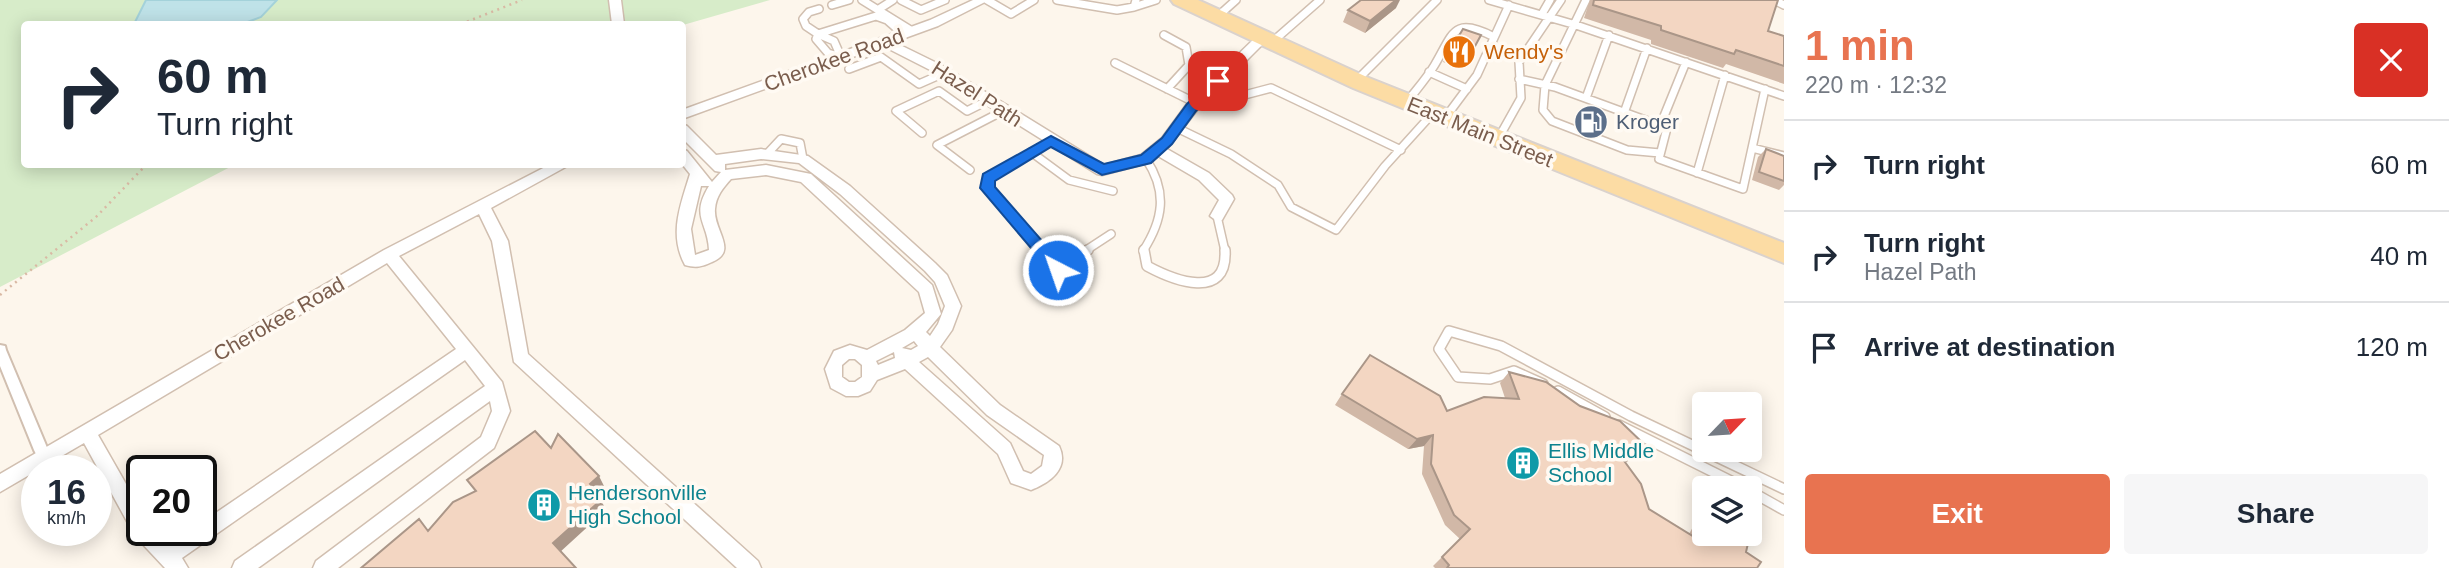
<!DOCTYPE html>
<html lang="en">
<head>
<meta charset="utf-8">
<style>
	:root { --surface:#fff; --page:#f6f6f7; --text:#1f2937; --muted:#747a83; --line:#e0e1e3; --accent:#e87350 }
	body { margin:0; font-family:Arial,sans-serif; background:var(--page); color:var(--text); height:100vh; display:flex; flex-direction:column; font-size:26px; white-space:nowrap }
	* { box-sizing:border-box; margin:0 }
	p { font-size:23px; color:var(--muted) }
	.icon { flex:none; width:38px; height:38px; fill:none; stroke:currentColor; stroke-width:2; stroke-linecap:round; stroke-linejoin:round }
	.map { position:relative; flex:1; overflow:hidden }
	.details { display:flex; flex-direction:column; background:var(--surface); width:665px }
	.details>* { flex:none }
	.hud { position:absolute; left:21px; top:21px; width:665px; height:147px; border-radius:7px; box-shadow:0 4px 18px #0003; background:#fff; color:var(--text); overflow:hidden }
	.needle { width:46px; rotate:65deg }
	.tools { position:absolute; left:1692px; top:392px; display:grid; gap:14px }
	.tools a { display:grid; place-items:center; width:70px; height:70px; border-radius:7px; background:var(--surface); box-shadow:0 4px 18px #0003; font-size:35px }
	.speed { position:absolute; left:21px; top:455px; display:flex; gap:14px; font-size:35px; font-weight:700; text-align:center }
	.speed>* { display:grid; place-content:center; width:91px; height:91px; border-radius:50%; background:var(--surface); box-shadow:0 4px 18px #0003; line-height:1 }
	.speed small { font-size:18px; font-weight:400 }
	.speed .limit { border:4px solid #111; border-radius:10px; background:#fff; color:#111 }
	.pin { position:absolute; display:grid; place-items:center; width:60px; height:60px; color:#fff; margin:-30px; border-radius:14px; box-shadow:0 4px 10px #0006 }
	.me { position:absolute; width:77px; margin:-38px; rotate:319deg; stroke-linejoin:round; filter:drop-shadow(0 0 5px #0008) }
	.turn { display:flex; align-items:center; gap:24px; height:147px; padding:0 21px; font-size:32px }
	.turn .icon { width:91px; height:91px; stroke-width:2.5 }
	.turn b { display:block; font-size:49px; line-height:60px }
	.round { display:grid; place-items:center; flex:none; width:74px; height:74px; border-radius:7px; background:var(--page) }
	.head { display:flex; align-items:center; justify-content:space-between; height:119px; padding:0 21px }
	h1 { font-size:42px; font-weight:800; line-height:52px; color:var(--accent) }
	.cta { display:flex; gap:14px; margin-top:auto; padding:14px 21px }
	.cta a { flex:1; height:80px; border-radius:7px; background:var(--accent); color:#fff; font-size:28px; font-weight:800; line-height:80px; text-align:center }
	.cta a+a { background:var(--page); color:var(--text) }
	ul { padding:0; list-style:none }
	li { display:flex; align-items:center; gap:21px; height:91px; padding:0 21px; border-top:2px solid var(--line) }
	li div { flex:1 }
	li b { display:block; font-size:26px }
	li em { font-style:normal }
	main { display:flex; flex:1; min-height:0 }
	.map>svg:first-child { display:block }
</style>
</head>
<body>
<main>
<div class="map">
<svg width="1784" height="568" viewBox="0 0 1784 568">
	<rect width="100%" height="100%" fill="#fdf6ec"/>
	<!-- green -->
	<path fill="#d7ecc9" d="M0 0H770L683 25 24 24V164L234 165 0 287Z"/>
	<!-- water -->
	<path fill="#bfe2e8" stroke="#a4d2da" stroke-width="2" d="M146 0H277L261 17 242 24H134Z"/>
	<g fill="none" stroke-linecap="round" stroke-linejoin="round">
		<!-- service-far1 casing -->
		<g stroke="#d1bfb0" stroke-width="10">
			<path id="service-far1" d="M862 0 912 31
				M901 0 921 10 945 0
				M987 0 1011 14 1034 0
				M1057 0 1117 10 1134 7
				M1136 0 1134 7 1156 0
				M1489 0 1576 25 1784 96
				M1586 0 1545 85 1543 110 1552 121 1627 150 1660 153
				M1774 0 1784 5
				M832 5 849 0
				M819 9 809 12 803 19 806 26 818 34 876 16 887 20 904 35
				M879 9 893 0
				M1542 14 1550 0
				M1217 17 1236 0
				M818 34 834 41 841 57 828 53 816 39Z
				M1164 35 1186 47 1189 65 1167 89
				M1271 43 1320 0
				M1115 63 1196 103
				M849 69 881 57 919 84 944 73
				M1429 72 1467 89
				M1519 79 1555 87 1667 128 1659 159 1743 189 1765 89
				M1356 81 1437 0
				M1201 98 1214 103 1271 88 1401 150
				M1586 98 1609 35
				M1407 102C1416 90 1426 79 1434 66 1453 35 1452 15 1494 37
				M1624 113 1647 48
				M1445 118 1477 75 1509 5
				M1660 126 1686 62
				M1177 128 1231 154 1278 185 1291 207 1336 230 1385 166 1433 113
				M922 133 896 111 939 91 967 111 987 101
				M1498 139 1521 98 1519 62 1561 0
				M1752 148 1784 156
				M1031 152 1069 180 1113 191
				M767 154 781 139 800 143 803 159
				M970 170 937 145 1003 111
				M1697 173 1725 75
				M1217 216 1225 251
				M1042 251 987 188 988 178 1051 141
				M1085 251 1111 234
				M1143 251C1163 220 1168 192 1146 159"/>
		</g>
		<!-- service casing -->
		<g stroke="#d1bfb0" stroke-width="12">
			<path id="service" d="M1040 250 1058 270 1088 250
				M1144 250 1147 266C1173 280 1228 302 1225 250
				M1543 384 1514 371 1490 379 1458 377 1439 349 1449 331 1501 346 1631 416 1784 489
				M1558 391 1605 417
				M1619 425 1745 488
				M1750 491 1784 510"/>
		</g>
		<!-- pedestrian casing -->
		<g stroke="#d1bfb0" stroke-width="4">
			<path id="pedestrian" d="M0 345 5 346 6 350 48 450 46 454 41 456 36 454 34 450 0 366Z"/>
		</g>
		<!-- minor casing -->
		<g stroke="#d1bfb0" stroke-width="3">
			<path id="minor" d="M609 0H621L624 24H612Z
				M973 0H989L938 26 894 42 945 67 1104 165 1141 155 1162 138 1187 104 1257 36H1265V42L1197 110 1167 149 1209 173 1232 195 1234 199 1222 220 1217 221 1210 216 1219 200 1199 180 1158 156 1151 162 1102 175 1097 174 936 73 883 46 682 119V110L930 20Z
				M682 124 687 126 716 155 761 149 808 156 850 186 935 263 947 275 961 306 952 330 940 347 1000 405 1059 446C1070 469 1049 483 1031 490L1011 483 998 454 905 369 877 380 870 391 858 396H846L831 388 825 369 834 351 850 345 867 350 905 330 925 313 919 292 801 182 766 175 731 179C723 188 716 196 715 209 713 230 739 251 712 262 702 267 695 268 685 265 668 234 681 204 690 174L682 164V149L687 151 712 182 721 172 715 171 682 138ZM761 159 799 163 840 194 925 271 935 282 945 306 938 324 930 336 926 332 941 314 932 285 811 174 766 165 725 170V164ZM701 186H709C690 217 708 222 709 250L695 255 691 229ZM914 341 918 346 911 350 902 348ZM894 352 895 358 878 365 876 361ZM928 357 987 415 1044 455 1042 466 1031 474 1023 471 1010 443 919 362ZM849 359H855L862 365V377L855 382H849L842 377V365Z
				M551 164H571L491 208 508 241 528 354 758 561 761 568H737L514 362 492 241 479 214 399 256 502 382 510 411 494 448 338 568H313L316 561 481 437 492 411 490 401 258 568H232L235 561 485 386 465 360 182 558 188 568H165L135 536 84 443 0 492V474L384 250ZM387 263 456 349 201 523V530H191L169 545 155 530H142V512L98 435Z"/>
		</g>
		<!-- primary casing -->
		<g stroke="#dad2cd" stroke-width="4">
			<path id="primary" d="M1171 0H1198L1369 78 1784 243V263L1353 88 1174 4Z"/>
		</g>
		<!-- path -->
		<path stroke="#d9b9a4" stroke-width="2.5" stroke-dasharray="2 4.5" stroke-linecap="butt" d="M461 24 522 0
			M0 295 96 217 147 164"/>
		<!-- service-far1 -->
		<use href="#service-far1" stroke="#fff" stroke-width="7"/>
		<!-- service -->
		<use href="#service" stroke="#fff" stroke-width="9"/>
		<!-- pedestrian -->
		<use href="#pedestrian" fill="#fff" fill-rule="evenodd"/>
		<!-- minor -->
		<use href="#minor" fill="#fff" fill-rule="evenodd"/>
		<!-- primary -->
		<use href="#primary" fill="#fcdca4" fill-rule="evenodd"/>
	</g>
	<!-- wall -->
	<path fill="#d1b8a7" d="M1590 0H1778L1768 31 1784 36V84L1726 64 1723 68 1651 44V40L1584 18Z
		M1396 8 1365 33 1343 22 1348 10Z
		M1481 35 1462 69 1443 62 1448 54Z
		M1766 149 1784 156V185L1779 190 1752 180 1758 157Z
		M1509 372 1636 458 1625 462 1649 509 1689 534 1694 525 1704 517V534L1746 552 1757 568H1435L1433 566 1460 539 1445 525 1422 474 1424 446 1408 449 1335 405 1342 394 1447 411 1505 398 1500 383Z"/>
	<!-- shaded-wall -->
	<path fill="#aa9688" d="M1396 0H1400L1396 8 1365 33 1370 21Z
		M1433 435 1424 446 1408 449 1417 439Z
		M1648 448 1636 458 1610 468 1622 458Z
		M599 476 604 486 595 494 590 484Z
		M601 500 606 510 559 553 553 543Z"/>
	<!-- building -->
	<path fill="#f3d6c2" stroke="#aa9688" stroke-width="2" d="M1361 0H1396L1370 21 1348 10Z
		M1594 0H1778L1768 31 1784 36V66L1736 50 1734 54 1661 30V26L1593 5Z
		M1463 29 1481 35 1467 61 1448 54Z
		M1766 149 1784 156V181L1759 172Z
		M1370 355 1440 396 1447 411 1484 397 1519 399 1509 372 1546 382 1580 406 1620 421 1648 448 1622 458 1641 484 1649 509 1696 538 1704 521V534H1739L1749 539 1746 552 1761 562 1757 568H1447L1449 565 1442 557 1470 529 1454 515 1431 464 1433 435 1417 439 1342 394Z
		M535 431 551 448 558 434 599 476 590 484 601 500 553 543 576 568H361L419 519 428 531 453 502 476 491 467 480Z"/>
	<!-- route -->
	<path fill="#1a73e8" stroke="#114b97" stroke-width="2" d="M1218 77 1225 81 1223 84 1196 111 1172 144 1151 163 1102 175 1051 147 995 181V187L1064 266 1066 270 1064 274H1053L980 188 983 174 1051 136 1104 164 1141 155 1162 138 1187 104 1213 78Z"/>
	<!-- icons -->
	<defs>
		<g id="restaurant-disc" transform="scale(1.75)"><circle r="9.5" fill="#e8710a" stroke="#fffaf3"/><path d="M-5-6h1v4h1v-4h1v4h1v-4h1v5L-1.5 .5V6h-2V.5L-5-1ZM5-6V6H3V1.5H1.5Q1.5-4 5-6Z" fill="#fff"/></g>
		<g id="fuel-disc" transform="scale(1.75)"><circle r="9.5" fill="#5c6f8a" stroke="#fffaf3"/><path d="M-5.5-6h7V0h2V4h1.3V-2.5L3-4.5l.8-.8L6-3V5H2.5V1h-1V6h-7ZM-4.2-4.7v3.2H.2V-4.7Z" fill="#fff"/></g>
		<g id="building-disc" transform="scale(1.75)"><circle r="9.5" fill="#0f9aa8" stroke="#fffaf3"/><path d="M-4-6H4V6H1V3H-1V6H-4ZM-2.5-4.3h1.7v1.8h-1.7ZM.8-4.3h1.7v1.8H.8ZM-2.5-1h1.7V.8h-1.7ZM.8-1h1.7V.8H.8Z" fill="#fff"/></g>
	</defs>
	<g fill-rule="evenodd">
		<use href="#restaurant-disc" x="1459" y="52"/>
		<use href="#fuel-disc" x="1591" y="122"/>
		<use href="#building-disc" x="1523" y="463"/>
		<use href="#building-disc" x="544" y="505"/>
	</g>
	<g text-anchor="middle" stroke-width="7" stroke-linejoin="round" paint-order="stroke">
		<!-- food labels -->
		<g font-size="21" fill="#c56008" stroke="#fffaf3" text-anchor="start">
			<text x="1484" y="59">Wendy's</text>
		</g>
		<!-- street labels -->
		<g font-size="21" fill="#7a5d4d" stroke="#fffaf3">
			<text transform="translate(834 60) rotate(-20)" y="7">Cherokee Road</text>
			<text transform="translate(977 94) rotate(33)" y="7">Hazel Path</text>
			<text transform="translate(1480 132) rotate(22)" y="7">East Main Street</text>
			<text transform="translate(279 319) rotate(-30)" y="7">Cherokee Road</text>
		</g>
		<!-- service labels -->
		<g font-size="21" fill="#4e5e75" stroke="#fffaf3" text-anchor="start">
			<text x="1616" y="129">Kroger</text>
		</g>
		<!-- culture labels -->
		<g font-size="21" fill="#0d838f" stroke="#fffaf3" text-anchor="start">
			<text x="1548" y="458">Ellis Middle<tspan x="1548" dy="24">School</tspan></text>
			<text x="568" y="500">Hendersonville<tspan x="568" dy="24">High School</tspan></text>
		</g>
	</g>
</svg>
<div class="tools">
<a><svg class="needle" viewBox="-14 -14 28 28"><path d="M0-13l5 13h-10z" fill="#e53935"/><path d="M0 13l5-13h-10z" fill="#747a83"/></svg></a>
<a><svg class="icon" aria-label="layers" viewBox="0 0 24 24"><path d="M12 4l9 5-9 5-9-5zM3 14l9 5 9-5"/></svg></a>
</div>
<div class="speed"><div>16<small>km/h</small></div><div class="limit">20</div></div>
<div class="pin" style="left:1218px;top:81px;background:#d93025"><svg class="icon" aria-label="arrive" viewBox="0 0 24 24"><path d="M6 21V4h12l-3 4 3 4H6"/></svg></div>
<svg class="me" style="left:1058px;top:270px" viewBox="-20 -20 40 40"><circle r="17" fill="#1a73e8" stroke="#fff" stroke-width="3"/><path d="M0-11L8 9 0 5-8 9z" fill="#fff"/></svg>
<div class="hud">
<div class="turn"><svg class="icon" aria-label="right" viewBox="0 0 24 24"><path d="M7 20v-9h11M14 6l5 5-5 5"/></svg><div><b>60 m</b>Turn right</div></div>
</div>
</div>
<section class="details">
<div class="head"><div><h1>1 min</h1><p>220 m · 12:32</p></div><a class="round" style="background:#d93025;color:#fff"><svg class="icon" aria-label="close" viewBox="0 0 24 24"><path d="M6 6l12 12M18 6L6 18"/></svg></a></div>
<ul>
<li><svg class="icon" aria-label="right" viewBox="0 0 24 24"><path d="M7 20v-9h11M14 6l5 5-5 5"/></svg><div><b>Turn right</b></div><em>60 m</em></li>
<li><svg class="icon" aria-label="right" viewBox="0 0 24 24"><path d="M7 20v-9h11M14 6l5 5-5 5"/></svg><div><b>Turn right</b><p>Hazel Path</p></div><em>40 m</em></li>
<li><svg class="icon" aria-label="arrive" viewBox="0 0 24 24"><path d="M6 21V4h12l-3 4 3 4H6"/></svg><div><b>Arrive at destination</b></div><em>120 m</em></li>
</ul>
<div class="cta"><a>Exit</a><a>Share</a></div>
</section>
</main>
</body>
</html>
